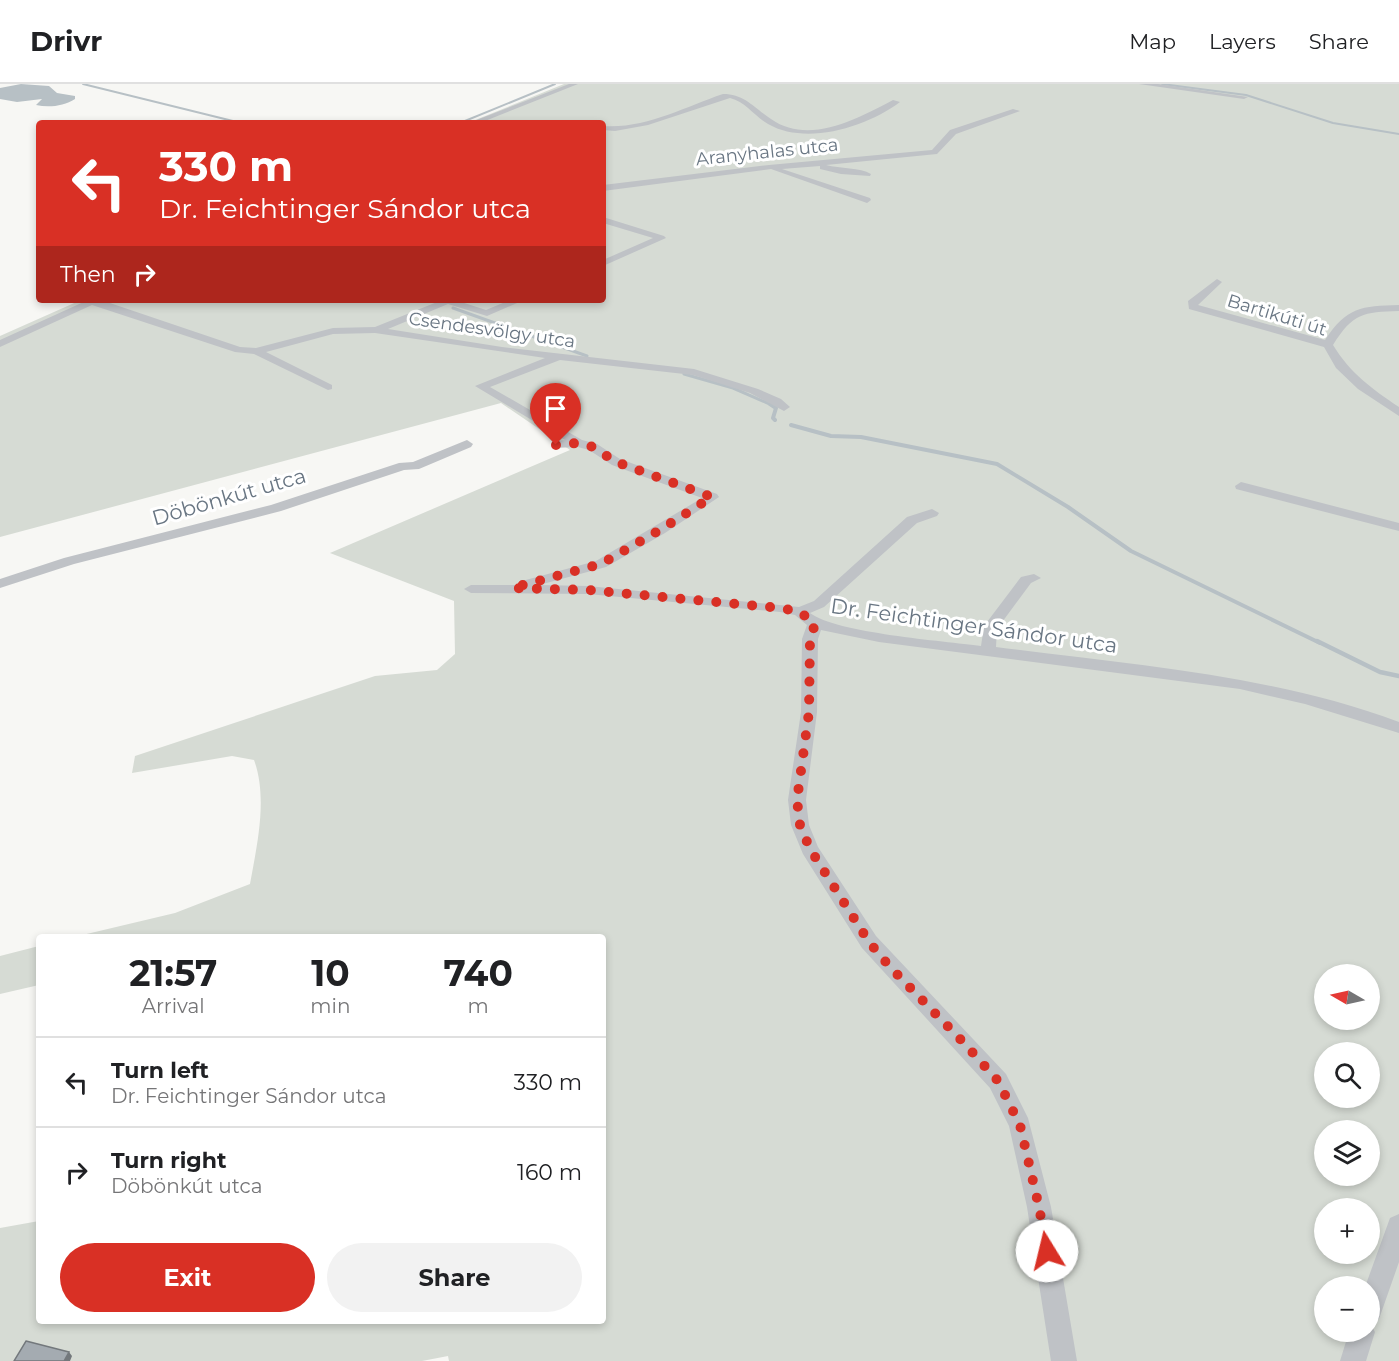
<!DOCTYPE html>
<html lang="en">
<head>
<meta charset="utf-8">
<style>
	:root { --surface:#fff; --page:#f2f2f2; --text:#202124; --muted:#757577; --line:#e0e0e0; --accent:#d93025 }
	body { margin:0; font-family:Montserrat,sans-serif; background:var(--page); color:var(--text); height:100vh; display:flex; flex-direction:column; font-size:22px; white-space:nowrap }
	* { box-sizing:border-box; margin:0 }
	p { font-size:20px; color:var(--muted) }
	.icon { flex:none; width:33px; height:33px; fill:none; stroke:currentColor; stroke-width:2; stroke-linecap:round; stroke-linejoin:round }
	.map { position:relative; flex:1; overflow:hidden }
	.drawer { position:absolute; left:36px; top:850px; width:570px; height:390px; display:flex; flex-direction:column; background:var(--surface); border-radius:6px; box-shadow:0 3px 9px #0003 }
	.drawer>* { flex:none }
	.banner { position:absolute; left:36px; top:36px; width:570px; height:183px; border-radius:6px; box-shadow:0 3px 9px #0003; background:#d93025; color:#fff; overflow:hidden }
	.needle { width:39px; rotate:279deg }
	.fabs { position:absolute; left:1314px; top:880px; display:grid; gap:12px }
	.fabs a { display:grid; place-items:center; width:66px; height:66px; border-radius:50%; background:var(--surface); box-shadow:0 3px 9px #0003; font-size:30px }
	.pin { position:absolute; display:grid; place-items:center; width:51px; height:51px; color:#fff; margin:-62px -26px; border-radius:50% 50% 50% 0; rotate:-45deg; box-shadow:0 0 6px #0007 }
	.pin .icon { rotate:45deg }
	.me { position:absolute; width:66px; margin:-33px; rotate:351deg; stroke-linejoin:round; filter:drop-shadow(0 0 4px #0008) }
	.turn { display:flex; align-items:center; gap:21px; height:126px; padding:0 24px; font-size:27px }
	.turn .icon { width:78px; height:78px; stroke-width:2.5 }
	.turn b { display:block; font-size:42px; line-height:51px }
	.then { display:flex; align-items:center; height:57px; padding:0 24px; background:#0003; gap:12px; font-size:22px }
	.eta { display:flex; justify-content:space-evenly; align-items:center; height:102px; text-align:center }
	.eta b { font-size:36px; font-weight:700; line-height:42px }
	.cta { display:flex; gap:12px; margin-top:auto; padding:12px 24px }
	.cta a { flex:1; height:69px; border-radius:36px; background:var(--accent); color:#fff; font-size:24px; font-weight:700; line-height:69px; text-align:center }
	.cta a+a { background:var(--page); color:var(--text) }
	ul { padding:0; list-style:none }
	li { display:flex; align-items:center; gap:18px; height:90px; padding:0 24px; border-top:2px solid var(--line) }
	li div { flex:1 }
	li b { display:block; font-size:22px }
	li em { font-style:normal }
	header { display:flex; align-items:center; gap:36px; box-sizing:border-box; height:84px; padding:0 30px; background:var(--surface); border-bottom:2px solid var(--line) }
	header strong { font-size:28px }
	nav { display:flex; gap:33px; margin-inline-start:auto; font-size:21px }
	.map>svg:first-child { display:block }
</style>
</head>
<body>
<header>
<strong>Drivr</strong>
<nav><a>Map</a><a>Layers</a><a>Share</a></nav>
</header>
<div class="map">
<svg width="1399" height="1277" viewBox="0 0 1399 1277">
	<rect width="100%" height="100%" fill="#f7f7f4"/>
	<!-- green -->
	<path fill="#d6dbd4" fill-rule="evenodd" d="M564 0H1399V1277H449L448 1272 422 1277H0V1144L39 1137V1238H603V854L74 853 175 829 250 800C257 761 268 714 254 676L232 672 132 689 135 672 375 592 437 586 455 570 454 517 330 469 570 366 501 319 0 453V252L81 216H603V39H468ZM1324 891H1370V936H1324ZM1324 969H1370V1014H1324ZM1324 1047H1370V1092H1324ZM1324 1125H1370V1170H1324ZM1324 1203H1370V1248H1324Z
		M39 862V901L0 910V872Z"/>
	<!-- water -->
	<path fill="#b7c0c5" d="M21 0 49 2 57 9 75 12V15C64 22 49 24 36 21L42 15 17 18 0 15V4Z"/>
	<g fill="none" stroke-linecap="round" stroke-linejoin="round">
		<!-- stream-far3 -->
		<path stroke="#b7c0c5" stroke-width="2" d="M83 0 241 39
			M1162 0 1246 11 1333 39 1399 50
			M460 39 555 0"/>
		<!-- stream-far2 -->
		<path stroke="#b7c0c5" stroke-width="3" d="M453 224 587 272
			M684 290 733 304 772 321"/>
		<!-- stream-far1 -->
		<path stroke="#b7c0c5" stroke-width="4" d="M770 320 776 324 773 334 775 336
			M791 341 831 352 861 353 997 380 1068 423 1131 467 1320 559"/>
		<!-- stream -->
		<path stroke="#b7c0c5" stroke-width="4.5" d="M1317 557 1380 588 1399 592"/>
		<!-- minor -->
		<path fill="#bfc2c6" fill-rule="evenodd" d="M569 0H578L480 39H469Z
			M1139 0H1158L1248 13 1244 15Z
			M723 10C745 10 754 24 771 35 809 62 859 34 893 16L900 18C867 43 806 62 768 40 754 32 746 18 730 14L648 41 615 47 603 46V42C646 45 684 23 723 10Z
			M1013 25 1020 27 956 50 937 70 826 81C840 85 860 83 871 90L870 92 841 90 820 85V82L782 85 870 114 871 116 867 119 771 85 603 107V101L769 81 932 66 950 46Z
			M573 37 589 39H569Z
			M603 133 664 152 666 154 603 182V176L653 154 603 139Z
			M1217 195 1222 198 1220 200 1198 221 1325 256C1347 223 1361 222 1399 221V227C1363 228 1353 229 1333 261 1350 289 1372 305 1399 323V332L1358 305 1336 284 1324 263 1189 225 1188 217Z
			M88 216H101L240 263 256 264 333 244 375 243 442 216H455L486 226 510 216H524L487 232 448 220 388 245 502 263 694 285 758 305 781 315 790 323 784 327 750 309 693 291 560 276 490 303 582 356 597 360 620 375 717 410 719 413 665 449 606 483 539 501 588 502 799 523 814 517 907 433 932 425 939 429 937 432 917 439 824 523 810 529C836 549 944 557 981 562L984 542 1021 493 1034 490 1041 494 1031 499 997 545 996 563C1131 581 1270 590 1399 638V649L1305 620 1240 605 879 558 821 546 818 555 817 628 806 716 809 741 818 763 876 852 1006 990 1028 1034 1051 1123 1077 1277H1051L1027 1123 1009 1042 990 1004 862 864 803 770 791 741 788 716 801 628 802 555 807 541 795 531 780 528 588 510 471 509 464 505 471 501H521L522 497 596 477 702 414 612 381 589 366 578 363 552 364V358L565 356 475 302 545 274 375 249 333 250 266 268 332 301V305L328 306 254 270 235 268 92 221 0 263V256Z
			M467 356 473 360 471 363 419 385 404 386 281 427 74 480 0 504V495L64 474 271 421 399 379 413 378Z
			M1241 398 1399 439V447L1236 405 1235 402Z
			M1399 1130V1178L1379 1235 1370 1239 1375 1248 1366 1277H1340L1349 1248H1370V1203H1365L1390 1134Z"/>
	</g>
	<!-- shaded-wall -->
	<path fill="#73787c" d="M69 1268 72 1272 70 1277H64Z"/>
	<!-- building -->
	<path fill="#a4abb1" stroke="#73787c" stroke-width="1.5" d="M26 1257 69 1268 64 1277H14Z"/>
	<g fill="none" stroke-linecap="round" stroke-linejoin="round">
		<!-- route -->
		<path stroke="#d93025" stroke-width="10" stroke-dasharray="0 18" d="M556 361 578 359 593 363 616 378 712 413 660 446 601 480 512 504 588 506 780 524 800 528 815 540 810 555 809 628 797 716 800 741 810 765 869 858 890 883 965 960 998 997 1020 1041 1039 1123 1047 1167"/>
	</g>
	<g text-anchor="middle" stroke-width="6" stroke-linejoin="round" paint-order="stroke">
		<!-- far-street labels -->
		<g font-size="18" fill="#697683" stroke="#fff">
			<text transform="translate(767 68) rotate(-6)" y="6">Aranyhalas utca</text>
			<text transform="translate(1277 231) rotate(17)" y="6">Bartikúti út</text>
			<text transform="translate(492 246) rotate(8)" y="6">Csendesvölgy utca</text>
		</g>
		<!-- street labels -->
		<g font-size="21" fill="#697683" stroke="#fff">
			<text transform="translate(229 413) rotate(-16)" y="7">Döbönkút utca</text>
			<text transform="translate(974 542) rotate(8)" y="7">Dr. Feichtinger Sándor utca</text>
		</g>
	</g>
</svg>
<div class="fabs">
<a><svg class="needle" viewBox="-14 -14 28 28"><path d="M0-13l5 13h-10z" fill="#e53935"/><path d="M0 13l5-13h-10z" fill="#757577"/></svg></a>
<a><svg class="icon" aria-label="search" viewBox="0 0 24 24"><circle cx="10" cy="10" r="6"/><path d="M15 15l6 6"/></svg></a>
<a><svg class="icon" aria-label="layers" viewBox="0 0 24 24"><path d="M12 4l9 5-9 5-9-5zM3 14l9 5 9-5"/></svg></a>
<a>+</a>
<a>−</a>
</div>
<div class="pin" style="left:556px;top:361px;background:#d93025"><svg class="icon" aria-label="arrive" viewBox="0 0 24 24"><path d="M6 21V4h12l-3 4 3 4H6"/></svg></div>
<svg class="me" style="left:1047px;top:1167px" viewBox="-20 -20 40 40"><circle r="19" fill="#fff"/><path d="M0-13L10 11 0 6-10 11z" fill="#d93025"/></svg>
<div class="banner">
<div class="turn"><svg class="icon" aria-label="left" viewBox="0 0 24 24"><path d="M17 20v-9H6M10 6l-5 5 5 5"/></svg><div><b>330 m</b>Dr. Feichtinger Sándor utca</div></div>
<div class="then">Then<svg class="icon" aria-label="right" viewBox="0 0 24 24"><path d="M7 20v-9h11M14 6l5 5-5 5"/></svg></div>
</div>
<section class="drawer">
<div class="eta">
<div><b>21:57</b><p>Arrival</p></div>
<div><b>10</b><p>min</p></div>
<div><b>740</b><p>m</p></div>
</div>
<ul>
<li><svg class="icon" aria-label="left" viewBox="0 0 24 24"><path d="M17 20v-9H6M10 6l-5 5 5 5"/></svg><div><b>Turn left</b><p>Dr. Feichtinger Sándor utca</p></div><em>330 m</em></li>
<li><svg class="icon" aria-label="right" viewBox="0 0 24 24"><path d="M7 20v-9h11M14 6l5 5-5 5"/></svg><div><b>Turn right</b><p>Döbönkút utca</p></div><em>160 m</em></li>
</ul>
<div class="cta"><a>Exit</a><a>Share</a></div>
</section>
</div>
</body>
</html>
